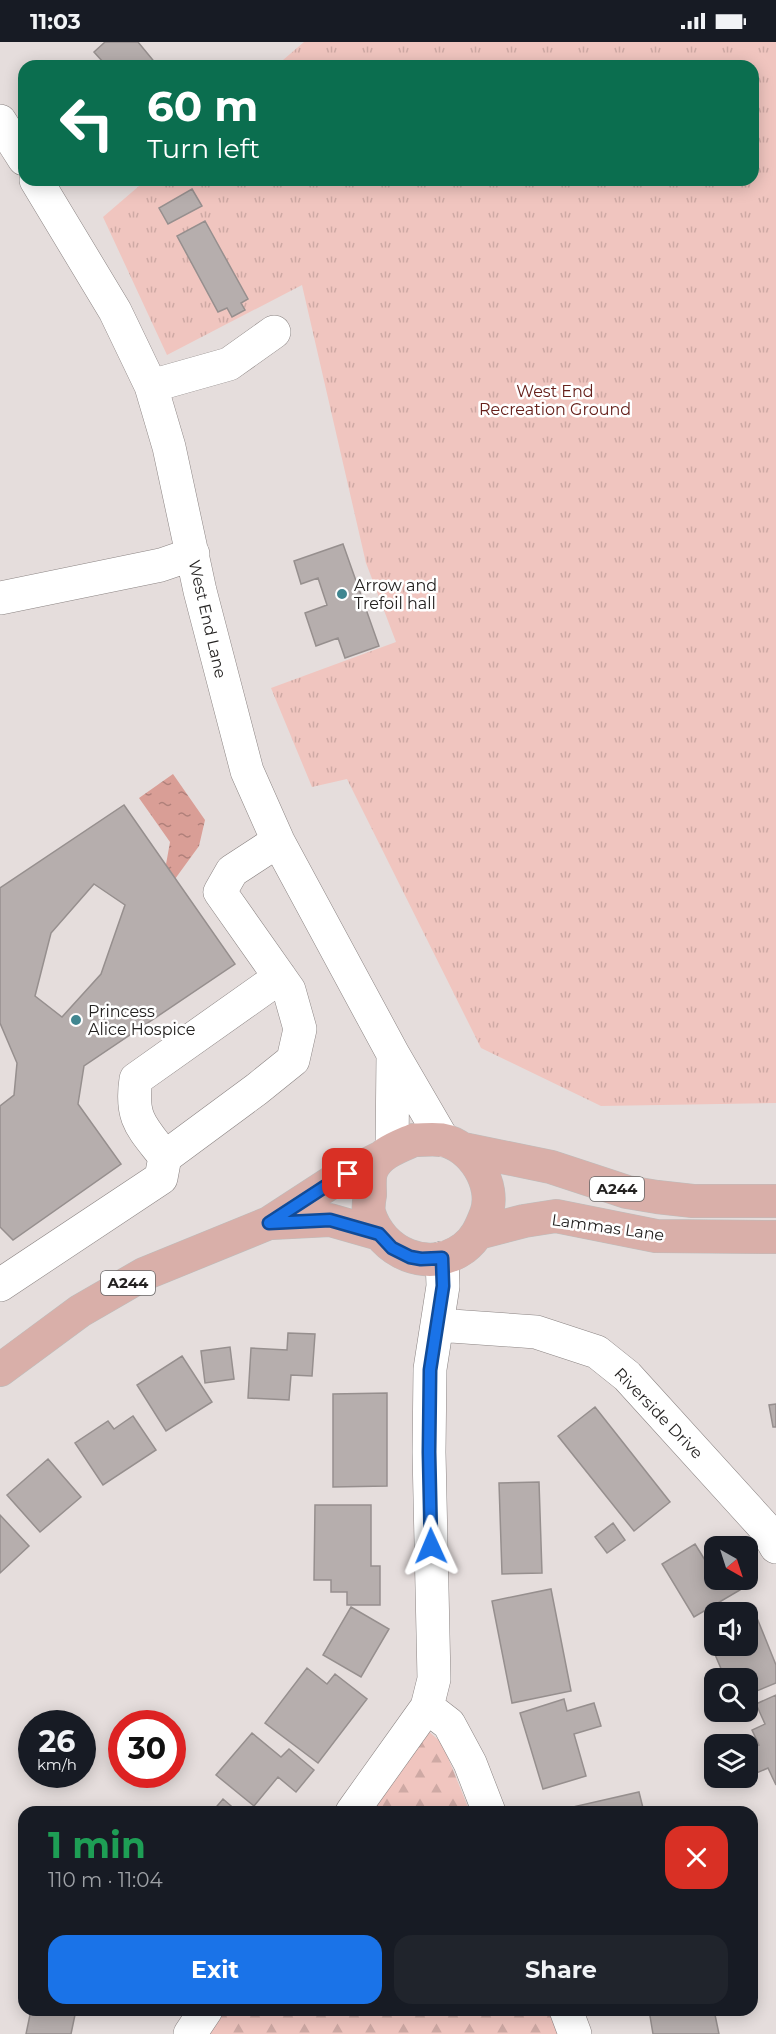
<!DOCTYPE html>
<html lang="en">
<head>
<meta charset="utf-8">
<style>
	:root { --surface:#171b24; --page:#20242c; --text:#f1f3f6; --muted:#9ea1a6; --accent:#1a73e8 }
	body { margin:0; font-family:Montserrat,sans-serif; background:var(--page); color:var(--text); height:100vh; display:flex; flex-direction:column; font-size:22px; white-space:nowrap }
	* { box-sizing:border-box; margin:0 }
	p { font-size:20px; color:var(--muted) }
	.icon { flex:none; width:33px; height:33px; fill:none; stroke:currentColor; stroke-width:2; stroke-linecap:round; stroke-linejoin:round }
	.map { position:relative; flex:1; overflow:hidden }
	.drawer { position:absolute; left:18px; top:1764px; width:740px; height:210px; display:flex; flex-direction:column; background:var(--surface); border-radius:18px; box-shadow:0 3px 15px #0003 }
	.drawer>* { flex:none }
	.hud { position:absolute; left:18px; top:18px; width:741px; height:126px; border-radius:18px; box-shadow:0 3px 15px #0003; background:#0b6e4f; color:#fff; overflow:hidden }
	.needle { width:39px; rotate:141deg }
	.buttons { position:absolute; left:704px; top:1494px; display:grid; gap:12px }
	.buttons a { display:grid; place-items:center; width:54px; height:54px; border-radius:12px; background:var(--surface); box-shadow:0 3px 15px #0003; font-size:30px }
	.speed { position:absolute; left:18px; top:1668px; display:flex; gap:12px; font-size:30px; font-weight:700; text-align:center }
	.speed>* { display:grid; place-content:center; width:78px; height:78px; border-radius:50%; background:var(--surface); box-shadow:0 3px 15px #0003; line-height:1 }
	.speed small { font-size:15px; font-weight:400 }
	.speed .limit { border:9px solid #d22; background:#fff; color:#111 }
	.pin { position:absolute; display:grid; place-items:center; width:51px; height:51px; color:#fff; margin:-26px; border-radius:12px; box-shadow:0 3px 9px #0006 }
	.me { position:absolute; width:66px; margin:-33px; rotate:359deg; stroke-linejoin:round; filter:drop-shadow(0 0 4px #0008) }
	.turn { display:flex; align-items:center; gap:21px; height:126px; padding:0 30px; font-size:27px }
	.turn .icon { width:78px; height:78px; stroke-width:2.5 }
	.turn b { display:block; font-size:42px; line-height:51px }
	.round { display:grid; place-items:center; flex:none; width:63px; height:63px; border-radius:18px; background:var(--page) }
	.head { display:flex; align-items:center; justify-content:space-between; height:102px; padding:0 30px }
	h1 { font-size:36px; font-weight:700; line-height:45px; color:#1e9e55 }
	.primary-button { display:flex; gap:12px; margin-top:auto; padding:12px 30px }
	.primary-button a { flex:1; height:69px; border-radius:18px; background:var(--accent); color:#fff; font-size:24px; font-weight:700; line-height:69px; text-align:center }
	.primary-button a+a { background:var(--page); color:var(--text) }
	.status { display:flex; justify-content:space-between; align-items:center; height:42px; padding:0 30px; background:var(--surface); direction:ltr }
	.status svg { height:16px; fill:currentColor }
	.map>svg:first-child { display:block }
</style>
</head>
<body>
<div class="status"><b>11:03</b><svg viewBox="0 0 49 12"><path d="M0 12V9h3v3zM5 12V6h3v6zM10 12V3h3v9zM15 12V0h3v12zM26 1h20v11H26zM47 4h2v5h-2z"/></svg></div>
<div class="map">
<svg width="776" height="1992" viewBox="0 0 776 1992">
	<defs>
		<pattern id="forest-firs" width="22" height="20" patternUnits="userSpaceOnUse" patternTransform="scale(1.5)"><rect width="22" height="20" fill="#f0c5bf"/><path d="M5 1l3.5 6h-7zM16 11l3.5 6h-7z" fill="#cea9a4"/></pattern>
		<pattern id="park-tufts" width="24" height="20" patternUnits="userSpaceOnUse" patternTransform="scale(1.5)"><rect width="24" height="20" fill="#f0c5bf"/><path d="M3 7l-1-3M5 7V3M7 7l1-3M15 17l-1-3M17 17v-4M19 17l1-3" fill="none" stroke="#cea9a4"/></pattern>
		<pattern id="water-ripples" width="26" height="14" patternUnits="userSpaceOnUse" patternTransform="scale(1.5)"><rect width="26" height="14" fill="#d99e96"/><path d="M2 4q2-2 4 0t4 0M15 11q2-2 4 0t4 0" fill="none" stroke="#b0807a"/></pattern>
	</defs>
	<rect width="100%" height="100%" fill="#e5dddc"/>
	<!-- forest -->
	<path fill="url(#forest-firs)" d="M427 1688 442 1701 470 1770H367Z
		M222 1968H550L560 1992H205Z"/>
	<!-- park -->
	<path fill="url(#park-tufts)" d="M304 0H776V1061L601 1064 481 1006 347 737 312 745 271 646 396 600 366 521 302 243 167 313 103 175 146 138H753V24H276Z"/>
	<!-- water -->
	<path fill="url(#water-ripples)" d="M173 732 205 778 199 804 175 837 165 828 170 800 139 756Z"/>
	<!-- building -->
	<path fill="#b6aead" stroke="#968f8e" stroke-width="1.5" fill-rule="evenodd" d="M105 0H138L157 23 99 24 103 20 94 10Z
		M192 147 202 164 168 182 159 166Z
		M205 179 248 257 241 261 245 268 232 275 227 266 218 270 177 194Z
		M343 502 379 604 345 616 338 596 316 604 305 571 327 563 318 536 301 542 294 519Z
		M124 763 235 922 84 1024 78 1062 121 1122 13 1198 0 1185V1064L14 1053 17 1021 0 981V846ZM94 842 125 863 101 932 62 975 35 954 51 891Z
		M288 1291 315 1292 312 1334 291 1333 289 1358 248 1356 251 1306 287 1308Z
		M230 1305 234 1337 205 1341 201 1309Z
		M182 1314 212 1360 166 1389 137 1343Z
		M387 1351V1444L333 1445V1352Z
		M776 1362V1385H773L769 1363Z
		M595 1365 670 1460 634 1489 558 1394Z
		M133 1374 156 1408 103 1443 75 1401 108 1379 114 1387Z
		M48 1417 81 1455 40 1490 7 1453Z
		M539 1440 542 1531 502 1532 499 1441Z
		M315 1463H371V1524H380V1563H347V1550H331V1538H314Z
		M0 1473 29 1504 0 1531Z
		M613 1481 625 1498 607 1511 595 1495Z
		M695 1502 708 1523 714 1520V1538H734L740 1548 694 1575 662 1522Z
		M551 1547 571 1649 512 1661 492 1559Z
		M351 1565 389 1587 361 1635 323 1613Z
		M757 1576 776 1623V1641L747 1653V1636H725L708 1596 714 1593V1604H747V1580Z
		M307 1626 327 1642 335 1632 367 1657 318 1721 265 1681Z
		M776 1653V1743L768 1726 754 1732 747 1717V1708L759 1703 752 1688 765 1682 756 1662Z
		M564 1657 567 1669 594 1661 601 1684 574 1692 586 1734 543 1747 520 1671Z
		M252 1691 281 1715 289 1707 314 1728 296 1750 278 1735 254 1764 216 1733Z
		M639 1750 644 1770H564V1767Z
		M223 1757 238 1770H212Z
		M31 1968H76L71 1992H26Z
		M649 1968H714L719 1992H653Z"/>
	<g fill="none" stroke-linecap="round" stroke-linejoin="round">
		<!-- minor casing -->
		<g stroke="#8b8483" stroke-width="34">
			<path id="minor" d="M0 79 24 117
				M36 138 115 269 151 344 169 405 200 549 247 729 278 799 393 1012 443 1098
				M151 344 229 322 274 290
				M0 556 161 523 193 512
				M392 1107 393 1013
				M165 1115C142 1085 130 1077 136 1037L280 935
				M0 1243 161 1136 165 1115 257 1047 293 1018 300 987 289 948 220 850 232 829 278 799
				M437 1283 536 1290 597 1310 627 1334 765 1486 776 1505
				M427 1665 449 1682 470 1721 489 1770
				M352 1770 427 1665 434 1637 429 1410 430 1327 443 1244 442 1216
				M566 1968 575 1992
				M190 1992 206 1968"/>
		</g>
		<!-- major casing -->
		<g stroke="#bdbdbc" stroke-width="34">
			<path id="major" d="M414 1098C423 1098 433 1097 442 1098 472 1103 497 1143 486 1172 481 1185 476 1197 464 1206 429 1232 381 1211 369 1171 368 1165 369 1158 370 1153 370 1146 369 1136 371 1130 377 1112 398 1105 414 1098Z
				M463 1107 551 1125 627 1150 657 1155 693 1159H776
				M272 1181 330 1178 379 1192
				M478 1191 524 1179 556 1174 656 1194 776 1195
				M0 1328 80 1269 144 1232 269 1181 332 1140 380 1116"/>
		</g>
		<!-- minor -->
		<use href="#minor" stroke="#fff" stroke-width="33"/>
		<!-- major -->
		<use href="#major" stroke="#d9afa9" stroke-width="33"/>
	</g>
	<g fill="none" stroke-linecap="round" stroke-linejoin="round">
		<!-- route casing -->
		<g stroke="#114b97" stroke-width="15">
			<path id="route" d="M348 1132 332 1140 269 1181 330 1178 379 1192 392 1206 410 1215 421 1217 442 1216 443 1244 430 1328 429 1410 431 1504"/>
		</g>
		<!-- route -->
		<use href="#route" stroke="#1a73e8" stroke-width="10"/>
	</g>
	<!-- markers -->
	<g fill="#408690" stroke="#fff" stroke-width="2">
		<circle cx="342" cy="552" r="6"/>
		<circle cx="76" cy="978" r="6"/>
	</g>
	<g text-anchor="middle" stroke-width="5" stroke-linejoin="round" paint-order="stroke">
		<!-- shield labels -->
		<g fill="#fff" stroke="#666464" stroke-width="1.5">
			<rect x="590" y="1135" width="54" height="24" rx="4.5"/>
			<rect x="101" y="1229" width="54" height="24" rx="4.5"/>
		</g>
		<g font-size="15" font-weight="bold" fill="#242221">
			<text x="617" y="1152">A244</text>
			<text x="128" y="1246">A244</text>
		</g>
		<!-- park labels -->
		<g font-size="16" fill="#66201b" stroke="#fff">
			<text x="555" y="355">West End<tspan x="555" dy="18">Recreation Ground</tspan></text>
		</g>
		<!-- poi labels -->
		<g font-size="16" fill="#242221" stroke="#fff" text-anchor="start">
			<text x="354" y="549">Arrow and<tspan x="354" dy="18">Trefoil hall</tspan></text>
			<text x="88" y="975">Princess<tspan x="88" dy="18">Alice Hospice</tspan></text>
		</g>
		<!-- street labels -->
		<g font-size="16" fill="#242221" stroke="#fff">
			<text transform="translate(208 577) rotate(77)" y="6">West End Lane</text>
			<text transform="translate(608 1185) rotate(8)" y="6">Lammas Lane</text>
			<text transform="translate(659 1371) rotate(46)" y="6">Riverside Drive</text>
		</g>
	</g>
</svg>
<div class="buttons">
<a><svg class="needle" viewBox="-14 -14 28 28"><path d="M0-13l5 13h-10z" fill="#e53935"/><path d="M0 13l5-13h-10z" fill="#9ea1a6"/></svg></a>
<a><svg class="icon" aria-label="sound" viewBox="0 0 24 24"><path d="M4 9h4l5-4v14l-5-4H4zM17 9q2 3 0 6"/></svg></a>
<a><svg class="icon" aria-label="search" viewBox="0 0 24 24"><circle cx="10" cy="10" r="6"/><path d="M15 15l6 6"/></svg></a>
<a><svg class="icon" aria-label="layers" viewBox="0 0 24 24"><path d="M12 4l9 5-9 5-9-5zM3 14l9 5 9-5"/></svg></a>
</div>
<div class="speed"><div>26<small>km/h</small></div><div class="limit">30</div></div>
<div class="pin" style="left:348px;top:1132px;background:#d93025"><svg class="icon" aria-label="arrive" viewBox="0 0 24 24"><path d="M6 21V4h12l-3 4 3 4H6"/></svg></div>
<svg class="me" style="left:431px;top:1504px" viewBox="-20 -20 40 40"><path d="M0-17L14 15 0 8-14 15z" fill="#1a73e8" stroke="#fff" stroke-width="4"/></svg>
<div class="hud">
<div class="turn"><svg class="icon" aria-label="left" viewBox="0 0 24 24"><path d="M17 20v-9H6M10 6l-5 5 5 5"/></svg><div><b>60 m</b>Turn left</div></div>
</div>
<section class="drawer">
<div class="head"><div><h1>1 min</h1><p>110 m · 11:04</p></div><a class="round" style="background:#d93025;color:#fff"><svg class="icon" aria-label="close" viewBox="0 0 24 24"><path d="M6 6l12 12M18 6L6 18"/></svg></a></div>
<div class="primary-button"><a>Exit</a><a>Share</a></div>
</section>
</div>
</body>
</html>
